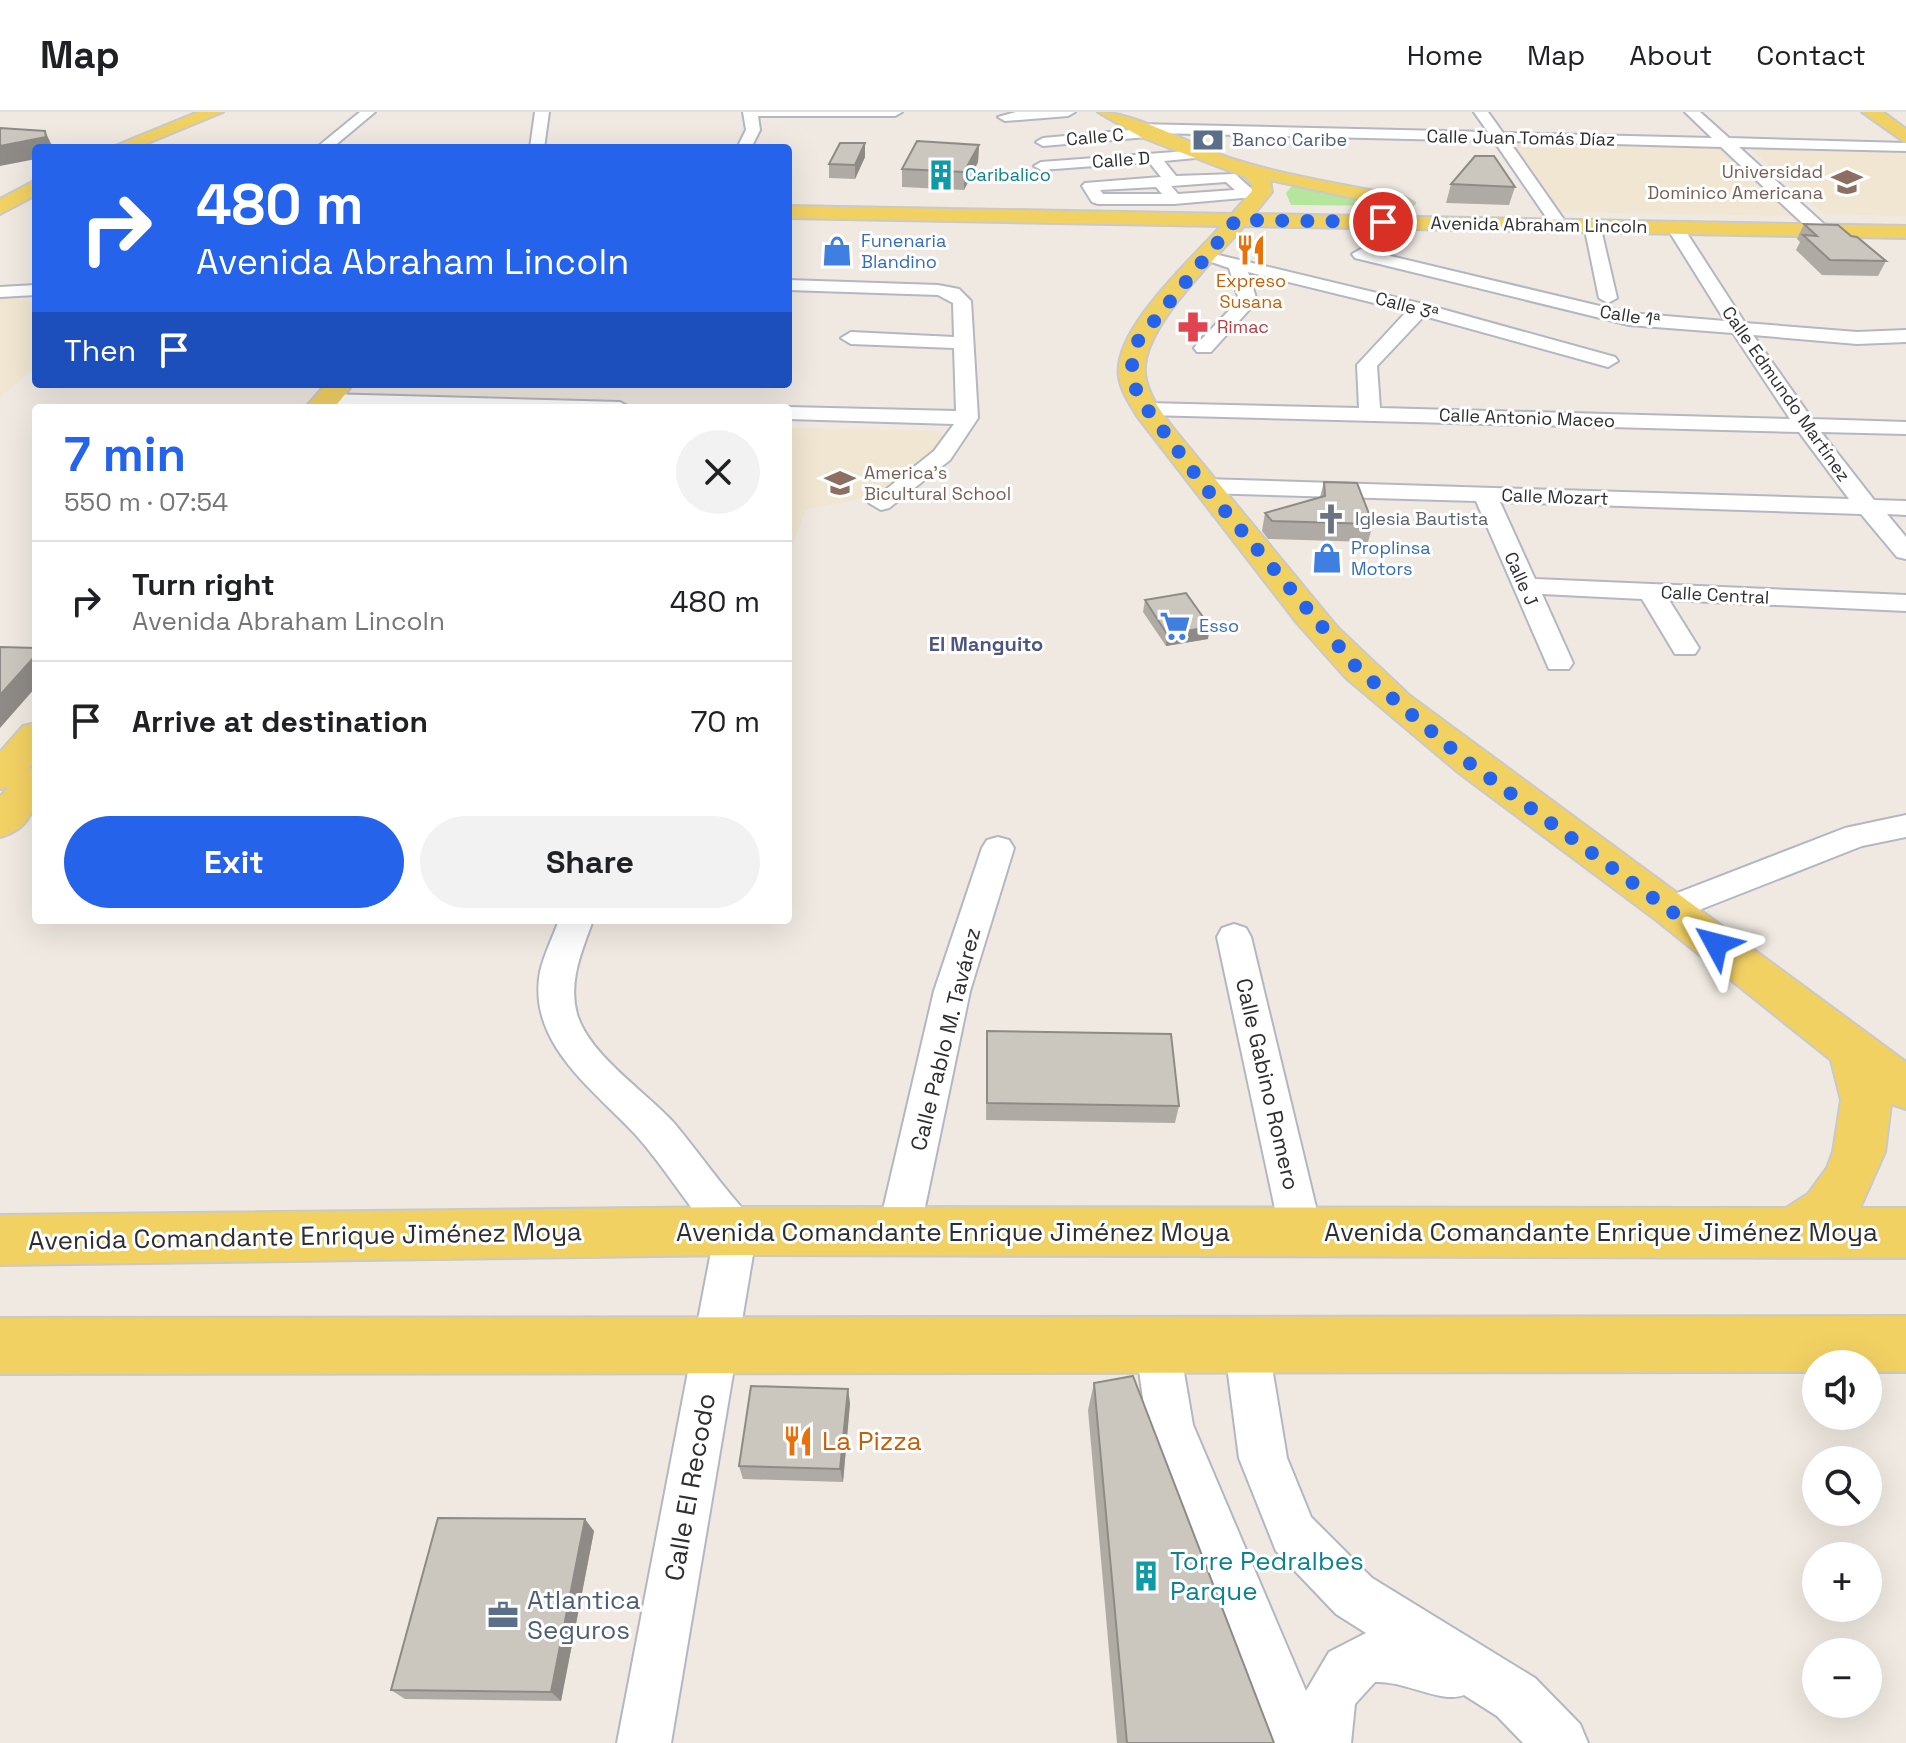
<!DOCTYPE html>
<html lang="en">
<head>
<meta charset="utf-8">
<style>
	:root { --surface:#fff; --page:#f2f2f2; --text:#202124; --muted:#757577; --line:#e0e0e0; --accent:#2563eb }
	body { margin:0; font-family:"Space Grotesk",sans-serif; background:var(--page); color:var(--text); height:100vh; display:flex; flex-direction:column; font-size:30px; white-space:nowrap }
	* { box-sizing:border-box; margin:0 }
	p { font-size:26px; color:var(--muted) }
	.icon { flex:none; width:44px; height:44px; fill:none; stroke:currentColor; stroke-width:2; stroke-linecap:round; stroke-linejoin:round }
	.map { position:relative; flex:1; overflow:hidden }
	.panel { position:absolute; left:32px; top:292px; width:760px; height:520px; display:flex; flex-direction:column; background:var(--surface); border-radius:8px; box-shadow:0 8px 32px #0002 }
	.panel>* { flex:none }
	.hud { position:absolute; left:32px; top:32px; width:760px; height:244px; border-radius:8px; box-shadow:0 8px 32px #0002; background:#2563eb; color:#fff; overflow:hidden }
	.tools { position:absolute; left:1802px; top:1238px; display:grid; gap:16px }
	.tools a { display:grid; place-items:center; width:80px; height:80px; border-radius:50%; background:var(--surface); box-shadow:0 8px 32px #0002; font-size:40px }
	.pin { position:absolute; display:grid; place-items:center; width:68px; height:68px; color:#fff; margin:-34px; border:4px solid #fff; border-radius:50%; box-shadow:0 2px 8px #0007 }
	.me { position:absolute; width:88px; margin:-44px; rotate:308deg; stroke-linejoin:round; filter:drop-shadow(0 0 6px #0008) }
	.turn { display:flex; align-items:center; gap:28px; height:168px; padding:0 32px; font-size:36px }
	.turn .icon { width:104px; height:104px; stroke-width:2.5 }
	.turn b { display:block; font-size:56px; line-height:68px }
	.then { display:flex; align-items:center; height:76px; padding:0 32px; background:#0003; gap:16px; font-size:30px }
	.round { display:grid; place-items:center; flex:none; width:84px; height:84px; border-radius:42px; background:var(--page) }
	.head { display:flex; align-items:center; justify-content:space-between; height:136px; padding:0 32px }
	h1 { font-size:48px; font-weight:600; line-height:60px; color:var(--accent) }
	.action { display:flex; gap:16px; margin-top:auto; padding:16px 32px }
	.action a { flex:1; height:92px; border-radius:48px; background:var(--accent); color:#fff; font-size:32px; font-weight:600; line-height:92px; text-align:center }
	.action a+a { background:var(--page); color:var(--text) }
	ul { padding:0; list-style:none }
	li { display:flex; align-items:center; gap:24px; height:120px; padding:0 32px; border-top:2px solid var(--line) }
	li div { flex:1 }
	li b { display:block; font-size:30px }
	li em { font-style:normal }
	header { display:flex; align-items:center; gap:48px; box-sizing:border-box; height:112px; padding:0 40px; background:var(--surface); border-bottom:2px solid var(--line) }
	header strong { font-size:38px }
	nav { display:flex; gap:44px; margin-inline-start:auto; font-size:28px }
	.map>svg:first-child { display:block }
</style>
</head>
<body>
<header>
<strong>Map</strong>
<nav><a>Home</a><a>Map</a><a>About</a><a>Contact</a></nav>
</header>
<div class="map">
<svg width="1906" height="1631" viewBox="0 0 1906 1631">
	<rect width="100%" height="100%" fill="#efe9e1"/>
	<!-- education -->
	<path fill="#f0e6d1" d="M1509 27 1716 33 1794 104 1562 100Z
		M1749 35 1906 39V104L1823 102Z
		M0 183 36 191V255L0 285Z
		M788 316 942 319 940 335 914 357 869 385 805 398 793 432H788Z"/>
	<!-- green -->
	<path fill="#b6e59e" d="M1306 74 1408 94 1291 93 1286 81 1291 75Z"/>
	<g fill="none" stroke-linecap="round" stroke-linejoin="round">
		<!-- minor casing -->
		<g stroke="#b4b7c1" stroke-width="4">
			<path id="minor" d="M360 0H375L332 36H316Z
				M535 0H549L544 36H530Z
				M743 0H902L895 4H758L760 18 751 36H737L746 18Z
				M1016 0H1075L1068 4 1005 9 998 5Z
				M1474 0H1488L1503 21 1712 26 1685 0H1700L1729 26 1906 31V39L1739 35 1826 114V122H1814L1721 35 1509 29 1567 112 1559 117 1553 115 1494 29 1154 21 1147 25 1043 34 1036 30 1043 26 1131 18 1132 13 1137 12 1488 20Z
				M1201 38 1208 42 1206 45 1164 49 1176 64 1235 62 1254 79V85L1174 92H1098L1092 90 1082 74 1085 71 1161 65 1149 50 1041 58 1034 54 1041 50ZM1226 70 1235 78 1178 82 1171 74ZM1156 75 1162 82H1103L1100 78Z
				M1592 108 1600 113 1617 186 1608 191 1599 186 1584 113Z
				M1675 111 1681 112 1745 211 1857 220 1906 218V230L1857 232 1753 223 1812 307 1906 310V322L1821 320 1874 388 1906 389V403L1887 402 1906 425V447L1897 445 1861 402 1500 390 1535 467 1906 483V499L1669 488 1699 536 1695 542H1675L1642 487 1542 482 1573 551 1569 557H1549L1476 389 1204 381 1193 374 1204 367 1849 387 1799 320 1147 303 1136 297 1147 291 1359 296 1357 253 1407 199 1248 160 1257 189 1211 240H1197L1194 236 1197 232 1239 188 1229 156 1197 145 1206 140 1427 193 1615 245 1618 249 1608 255 1424 204 1377 254 1380 296 1790 307 1733 221 1629 213 1355 146 1352 142 1361 137 1629 201 1725 209 1667 116Z
				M788 168 938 173 959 177 971 189 978 306 950 348 889 396 881 398 869 391 934 339 954 312 788 307V296H783L788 295 956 299 954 236 851 232 841 226 851 220 954 225 953 191 938 183 788 178Z
				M36 173V183L0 185V175Z
				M327 282 620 290 631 296 320 292 317 288Z
				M1906 703V725L1862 734 1671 809 1659 806 1654 797 1659 788 1845 716Z
				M998 725 1009 728 1014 736 970 879 920 1119 914 1132 899 1138 884 1132 878 1119 934 879 982 736 987 728Z
				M559 808H593C582 839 568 869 577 902 589 943 646 980 674 1011 700 1042 723 1076 751 1106L757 1119 671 1631H617L714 1124C686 1092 664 1054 635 1022 593 977 527 931 540 860 544 842 553 825 559 808Z
				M1234 812 1246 816 1251 825 1322 1120 1316 1133 1301 1139 1286 1133 1280 1120 1217 825 1222 816Z
				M1157 1209 1173 1216 1179 1231 1193 1313 1306 1579 1329 1540 1366 1521 1336 1502 1276 1439 1239 1346 1224 1231 1230 1216 1246 1209 1262 1216 1268 1231 1287 1346 1311 1405 1372 1466 1535 1566 1580 1612 1588 1631H1523L1497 1604 1464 1583C1442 1592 1403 1568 1375 1570L1355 1592 1351 1631H1274L1147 1314 1135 1231 1141 1216Z"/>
		</g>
		<!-- major casing -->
		<g stroke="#c9c9c9" stroke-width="4">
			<path id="major" d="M198 0H223L136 36H110Z
				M1098 0C1136 0 1196 36 1236 48 1290 65 1349 73 1404 85L1414 91 1404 97 1270 68 1272 80 1254 102 1906 114V126L1244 114C1215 148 1140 217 1145 262 1147 282 1162 301 1173 316L1338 516 1409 583 1906 950V997L1891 992 1885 1040 1860 1096H1906V1146L736 1143 0 1153V1103L736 1095 1786 1096 1808 1082 1827 1056 1833 1040 1841 988 1831 948 1656 808 1459 661 1346 566 1297 511 1137 304C1130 292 1121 279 1119 265 1112 218 1192 147 1221 114L788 106V94L1232 102 1252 79V72L1245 65 1141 25Z
				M1862 0H1883L1906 17V31Z
				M36 68V83L0 102V87Z
				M326 272H353L334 296H305Z
				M36 611V647L27 657 36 655C36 687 37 715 0 725V684L9 675 0 677V640L23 614Z
				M1906 1204V1260H1868V1252H1816V1260L0 1262V1206Z"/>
		</g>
		<!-- minor -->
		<use href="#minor" fill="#fff" fill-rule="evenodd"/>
		<!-- major -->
		<use href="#major" fill="#f2d163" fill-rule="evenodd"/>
	</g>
	<!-- wall -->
	<path fill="#afaba4" d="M865 31V45L855 67 829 66V52Z
		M979 33 978 50 964 78 902 75V57Z
		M1451 72 1515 75 1509 93 1446 91Z
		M1804 112 1851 124 1886 149 1878 164 1822 163 1796 138 1800 130 1797 127Z
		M1324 370 1373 412 1368 430 1268 427 1262 419 1265 401 1320 385Z
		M1145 488 1208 527 1166 534 1143 500Z
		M987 919 1179 994 1175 1011 986 1008Z
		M1094 1271 1274 1631H1117L1088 1298Z
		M850 1291 843 1370 743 1367 739 1354Z
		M594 1419 561 1589 405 1587 391 1578Z"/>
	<!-- shaded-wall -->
	<path fill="#8e8b86" d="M45 19 53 36H36V47L0 54V34Z
		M865 31V45L855 67V53Z
		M979 33 978 50 964 78V60Z
		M1210 515 1208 527 1166 534 1167 522Z
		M36 543V575L0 616V583Z
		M848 1277 850 1291 843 1370 840 1357Z
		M585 1407 594 1419 561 1589 551 1580Z"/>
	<!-- building -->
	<path fill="#cbc7bf" stroke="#8e8b86" stroke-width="2" d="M0 16 45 19 46 25 0 34Z
		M917 29 979 33 964 60 902 57Z
		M840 31H865L855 53 829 52Z
		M1475 44H1494L1515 75 1451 72Z
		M1804 112 1838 113 1851 124 1857 125 1886 149 1830 148 1803 123 1817 124Z
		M1324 370 1357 371 1373 412 1272 409 1265 401 1325 384Z
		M1186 481 1210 515 1167 522 1145 488Z
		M0 535 36 536V543L0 583Z
		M987 919 1171 922 1179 994 987 991Z
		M1133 1264 1274 1631H1127L1094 1271Z
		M751 1274 848 1277 840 1357 739 1354Z
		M438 1406 585 1407 551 1580 391 1578Z"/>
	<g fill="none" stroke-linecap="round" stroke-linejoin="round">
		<!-- route -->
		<path stroke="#2563eb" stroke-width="14" stroke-dasharray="0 25.2" d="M1383 110 1236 108 1138 229 1132 250 1133 272 1147 297 1204 374 1357 556 1465 648 1716 832"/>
	</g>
	<!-- icons -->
	<defs>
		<g id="bank-bare" transform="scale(2.4)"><path d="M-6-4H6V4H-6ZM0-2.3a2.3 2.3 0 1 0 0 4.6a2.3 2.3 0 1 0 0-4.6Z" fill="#5c6f8a" stroke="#fff" stroke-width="2.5" paint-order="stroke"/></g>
		<g id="building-bare" transform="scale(2.4)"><path d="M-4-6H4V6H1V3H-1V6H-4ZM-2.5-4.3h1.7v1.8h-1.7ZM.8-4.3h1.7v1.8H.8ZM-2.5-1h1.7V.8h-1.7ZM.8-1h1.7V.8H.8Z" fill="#0f9aa8" stroke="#fff" stroke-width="2.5" paint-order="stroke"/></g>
		<g id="university-bare" transform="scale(2.4)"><path d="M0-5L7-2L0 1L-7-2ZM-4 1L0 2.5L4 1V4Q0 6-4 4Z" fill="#8d6e63" stroke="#fff" stroke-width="2.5" paint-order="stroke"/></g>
		<g id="restaurant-bare" transform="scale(2.4)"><path d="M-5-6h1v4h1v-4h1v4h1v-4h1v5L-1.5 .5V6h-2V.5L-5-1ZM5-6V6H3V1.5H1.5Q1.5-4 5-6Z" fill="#e8710a" stroke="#fff" stroke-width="2.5" paint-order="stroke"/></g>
		<g id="shop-bare" transform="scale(2.4)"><path d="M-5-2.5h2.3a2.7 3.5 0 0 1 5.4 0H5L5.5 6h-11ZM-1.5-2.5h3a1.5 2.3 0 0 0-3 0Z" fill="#3f7fe0" stroke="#fff" stroke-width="2.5" paint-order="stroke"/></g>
		<g id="pharmacy-bare" transform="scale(2.4)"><path d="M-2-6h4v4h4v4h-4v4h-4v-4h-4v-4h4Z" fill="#e0444e" stroke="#fff" stroke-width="2.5" paint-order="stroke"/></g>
		<g id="school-bare" transform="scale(2.4)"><path d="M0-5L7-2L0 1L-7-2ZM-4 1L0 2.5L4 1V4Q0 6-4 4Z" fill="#8d6e63" stroke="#fff" stroke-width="2.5" paint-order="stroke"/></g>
		<g id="church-bare" transform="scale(2.4)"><path d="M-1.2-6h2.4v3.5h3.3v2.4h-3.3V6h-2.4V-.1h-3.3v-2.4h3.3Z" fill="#6b7280" stroke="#fff" stroke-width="2.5" paint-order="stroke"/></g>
		<g id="supermarket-bare" transform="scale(2.4)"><path d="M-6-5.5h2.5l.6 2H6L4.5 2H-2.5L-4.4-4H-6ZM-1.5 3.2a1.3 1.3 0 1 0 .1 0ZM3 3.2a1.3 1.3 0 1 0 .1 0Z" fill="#3f7fe0" stroke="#fff" stroke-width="2.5" paint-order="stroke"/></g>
		<g id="office-bare" transform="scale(2.4)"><path d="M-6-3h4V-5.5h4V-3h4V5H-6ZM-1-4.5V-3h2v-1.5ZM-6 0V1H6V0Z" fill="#5c6f8a" stroke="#fff" stroke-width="2.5" paint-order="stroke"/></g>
	</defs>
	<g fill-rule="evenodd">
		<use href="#bank-bare" x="1208" y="28"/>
		<use href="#building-bare" x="941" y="63"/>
		<use href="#university-bare" x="1847" y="70"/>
		<use href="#restaurant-bare" x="1251" y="138"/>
		<use href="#shop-bare" x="837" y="139"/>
		<use href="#pharmacy-bare" x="1193" y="215"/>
		<use href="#school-bare" x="840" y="371"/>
		<use href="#church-bare" x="1331" y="407"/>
		<use href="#shop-bare" x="1327" y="446"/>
		<use href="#supermarket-bare" x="1175" y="514"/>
		<use href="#restaurant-bare" x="798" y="1329"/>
		<use href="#building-bare" x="1146" y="1464"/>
		<use href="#office-bare" x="503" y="1503"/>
	</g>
	<g text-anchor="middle" stroke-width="6" stroke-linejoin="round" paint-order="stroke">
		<!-- far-street labels -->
		<g font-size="18" fill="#2e2e2e" stroke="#fff">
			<text transform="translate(1095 25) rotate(-5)" y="6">Calle C</text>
			<text transform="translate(1521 26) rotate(1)" y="6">Calle Juan Tomás Díaz</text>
			<text transform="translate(1121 48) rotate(-4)" y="6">Calle D</text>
			<text transform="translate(1539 113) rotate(1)" y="6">Avenida Abraham Lincoln</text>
			<text transform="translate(1407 194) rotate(15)" y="6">Calle 3ª</text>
			<text transform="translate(1630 204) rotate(9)" y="6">Calle 1ª</text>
			<text transform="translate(1786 282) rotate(55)" y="6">Calle Edmundo Martínez</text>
			<text transform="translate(1527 306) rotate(2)" y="6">Calle Antonio Maceo</text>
			<text transform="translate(1555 385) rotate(2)" y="6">Calle Mozart</text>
			<text transform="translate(1521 467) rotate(66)" y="6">Calle J</text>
			<text transform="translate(1715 483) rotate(3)" y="6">Calle Central</text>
		</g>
		<!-- far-service labels -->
		<g font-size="18" fill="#4e5e75" stroke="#fff" text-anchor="start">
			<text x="1232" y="34">Banco Caribe</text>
		</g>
		<!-- far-education labels -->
		<g font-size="18" fill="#785e54" stroke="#fff" text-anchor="end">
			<text x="1823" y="66">Universidad<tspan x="1823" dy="21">Dominico Americana</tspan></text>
			<text x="864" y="367" text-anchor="start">America's<tspan x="864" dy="21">Bicultural School</tspan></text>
		</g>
		<!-- far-culture labels -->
		<g font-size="18" fill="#0d838f" stroke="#fff" text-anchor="start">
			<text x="965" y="69">Caribalico</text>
		</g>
		<!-- far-shop labels -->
		<g font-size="18" fill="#366cbe" stroke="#fff" text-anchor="start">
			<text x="861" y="135">Funenaria<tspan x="861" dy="21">Blandino</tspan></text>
			<text x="1351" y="442">Proplinsa<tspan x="1351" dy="21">Motors</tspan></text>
			<text x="1199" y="520">Esso</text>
		</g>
		<!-- far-food labels -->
		<g font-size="18" fill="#c56008" stroke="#fff">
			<text x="1251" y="175">Expreso<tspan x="1251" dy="21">Susana</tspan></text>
		</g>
		<!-- far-health labels -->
		<g font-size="18" fill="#be3a42" stroke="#fff" text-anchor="start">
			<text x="1217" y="221">Rimac</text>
		</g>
		<!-- far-worship labels -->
		<g font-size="18" fill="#5b616d" stroke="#fff" text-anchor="start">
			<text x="1355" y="413">Iglesia Bautista</text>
		</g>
		<!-- far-neighbourhood labels -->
		<g font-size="20" font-weight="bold" fill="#4d5680" stroke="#fff">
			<text x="986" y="539">El Manguito</text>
		</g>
		<!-- street labels -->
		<g font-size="22" fill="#2e2e2e" stroke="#fff">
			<text transform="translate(945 927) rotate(-76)" y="8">Calle Pablo M. Tavárez</text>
			<text transform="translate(1268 972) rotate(77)" y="8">Calle Gabino Romero</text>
		</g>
		<!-- near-street labels -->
		<g font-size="26" fill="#2e2e2e" stroke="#fff">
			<text x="953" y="1129">Avenida Comandante Enrique Jiménez Moya</text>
			<text x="1601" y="1129">Avenida Comandante Enrique Jiménez Moya</text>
			<text transform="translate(305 1124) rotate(-1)" y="9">Avenida Comandante Enrique Jiménez Moya</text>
			<text transform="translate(690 1375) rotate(-80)" y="9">Calle El Recodo</text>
		</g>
		<!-- near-food labels -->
		<g font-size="26" fill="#c56008" stroke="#fff" text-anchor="start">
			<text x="822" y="1338">La Pizza</text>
		</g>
		<!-- near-culture labels -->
		<g font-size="26" fill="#0d838f" stroke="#fff" text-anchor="start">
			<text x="1170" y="1458">Torre Pedralbes<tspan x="1170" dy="30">Parque</tspan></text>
		</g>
		<!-- near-service labels -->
		<g font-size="26" fill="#4e5e75" stroke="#fff" text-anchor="start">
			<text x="527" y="1497">Atlantica<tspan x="527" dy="30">Seguros</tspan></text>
		</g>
	</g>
</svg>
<div class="tools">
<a><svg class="icon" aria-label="sound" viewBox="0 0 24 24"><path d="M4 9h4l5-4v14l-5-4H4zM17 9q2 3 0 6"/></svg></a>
<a><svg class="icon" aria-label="search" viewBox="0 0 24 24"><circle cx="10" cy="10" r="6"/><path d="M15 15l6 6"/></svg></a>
<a>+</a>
<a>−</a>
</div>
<div class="pin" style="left:1383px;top:110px;background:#d93025"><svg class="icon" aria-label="arrive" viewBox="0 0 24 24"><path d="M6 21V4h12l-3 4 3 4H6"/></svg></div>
<svg class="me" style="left:1716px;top:832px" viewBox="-20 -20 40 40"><path d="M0-17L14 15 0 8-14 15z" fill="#2563eb" stroke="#fff" stroke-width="4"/></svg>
<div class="hud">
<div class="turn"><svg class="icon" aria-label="right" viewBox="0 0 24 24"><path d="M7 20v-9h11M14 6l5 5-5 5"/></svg><div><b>480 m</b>Avenida Abraham Lincoln</div></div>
<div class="then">Then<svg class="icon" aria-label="arrive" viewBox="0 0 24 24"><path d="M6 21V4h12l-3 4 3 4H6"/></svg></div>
</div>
<section class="panel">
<div class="head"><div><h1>7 min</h1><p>550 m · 07:54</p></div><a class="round"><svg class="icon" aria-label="close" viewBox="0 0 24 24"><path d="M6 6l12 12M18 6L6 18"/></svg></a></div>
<ul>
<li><svg class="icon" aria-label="right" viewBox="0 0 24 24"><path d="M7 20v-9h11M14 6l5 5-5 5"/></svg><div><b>Turn right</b><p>Avenida Abraham Lincoln</p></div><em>480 m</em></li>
<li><svg class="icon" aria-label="arrive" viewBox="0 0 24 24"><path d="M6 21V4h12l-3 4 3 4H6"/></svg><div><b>Arrive at destination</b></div><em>70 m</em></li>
</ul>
<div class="action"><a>Exit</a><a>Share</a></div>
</section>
</div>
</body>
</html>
